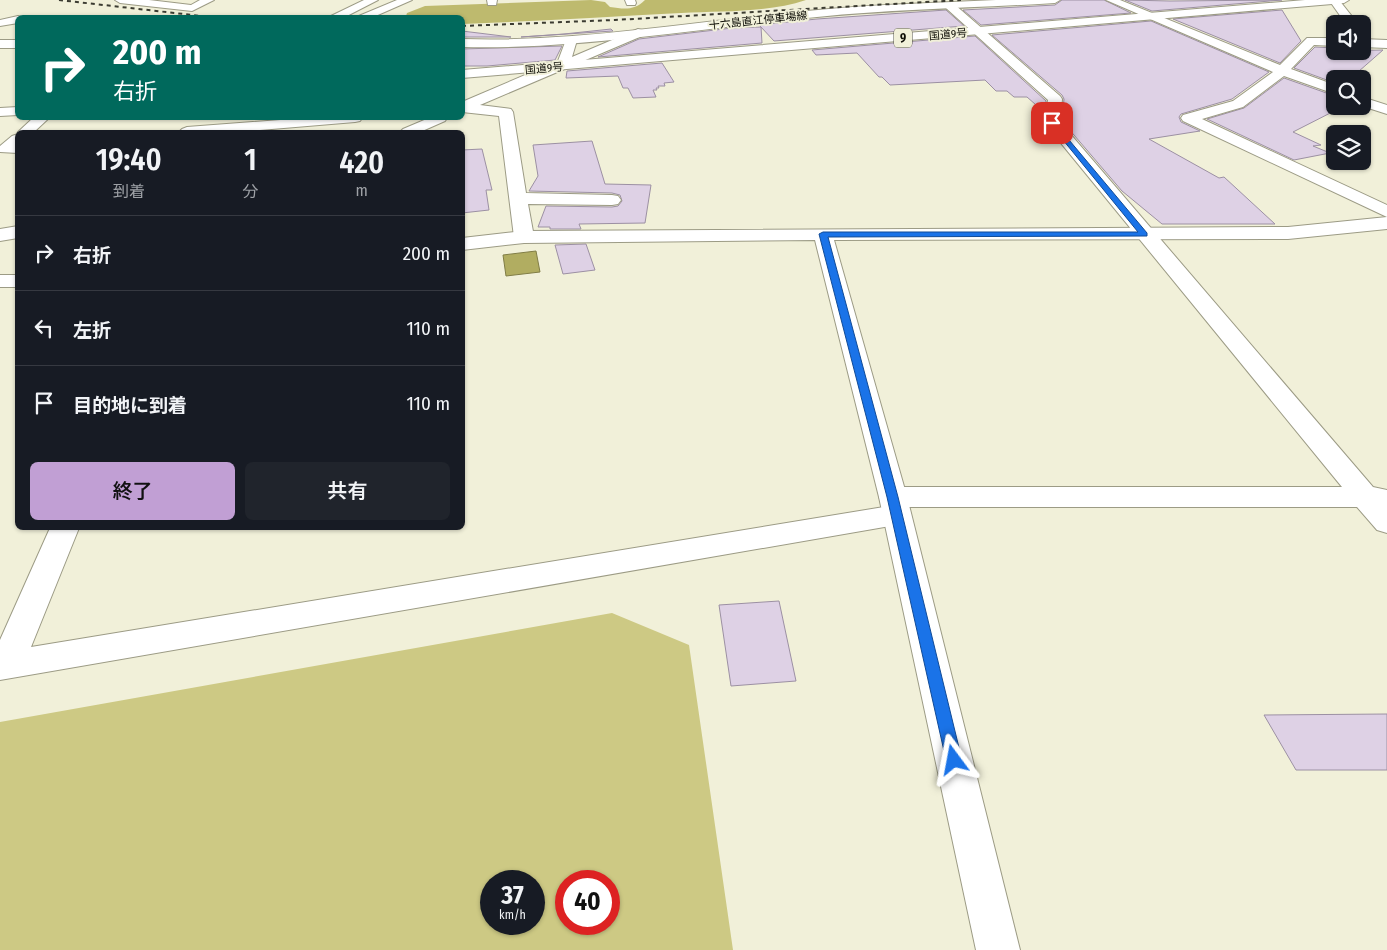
<!DOCTYPE html>
<html lang="ja">
<head>
<meta charset="utf-8">
<style>
	:root { --surface:#171b24; --page:#20242c; --text:#f1f3f6; --muted:#9ea1a6; --line:#363941; --accent:#c19fd4 }
	body { margin:0; font-family:"Fira Sans Condensed","Noto Sans JP",sans-serif; background:var(--page); color:var(--text); height:100vh; display:flex; flex-direction:column; font-size:19px; white-space:nowrap }
	* { box-sizing:border-box; margin:0 }
	p { font-size:16px; color:var(--muted) }
	.icon { flex:none; width:28px; height:28px; fill:none; stroke:currentColor; stroke-width:2; stroke-linecap:round; stroke-linejoin:round }
	.map { position:relative; flex:1; overflow:hidden }
	.details { position:absolute; left:15px; top:130px; width:450px; height:400px; display:flex; flex-direction:column; background:var(--surface); border-radius:8px; box-shadow:0 1px 4px #0004 }
	.details>* { flex:none }
	.banner { position:absolute; left:15px; top:15px; width:450px; height:105px; border-radius:8px; box-shadow:0 1px 4px #0004; background:#00695c; color:#fff; overflow:hidden }
	.buttons { position:absolute; left:1326px; top:15px; display:grid; gap:10px }
	.buttons a { display:grid; place-items:center; width:45px; height:45px; border-radius:8px; background:var(--surface); box-shadow:0 1px 4px #0004; font-size:25px }
	.speed { position:absolute; left:480px; top:870px; display:flex; gap:10px; font-size:25px; font-weight:700; text-align:center }
	.speed>* { display:grid; place-content:center; width:65px; height:65px; border-radius:50%; background:var(--surface); box-shadow:0 1px 4px #0004; line-height:1 }
	.speed small { font-size:12px; font-weight:400 }
	.speed .limit { border:8px solid #d22; background:#fff; color:#111 }
	.pin { position:absolute; display:grid; place-items:center; width:42px; height:42px; color:#fff; margin:-21px; border-radius:10px; box-shadow:0 2px 8px #0006 }
	.me { position:absolute; width:55px; margin:-28px; rotate:347deg; stroke-linejoin:round; filter:drop-shadow(0 0 4px #0008) }
	.turn { display:flex; align-items:center; gap:18px; height:105px; padding:0 15px; font-size:22px }
	.turn .icon { width:65px; height:65px; stroke-width:2.5 }
	.turn b { display:block; font-size:35px; line-height:42px }
	.eta { display:flex; justify-content:space-evenly; align-items:center; height:85px; text-align:center }
	.eta b { font-size:30px; font-weight:600; line-height:35px }
	.button { display:flex; gap:10px; margin-top:auto; padding:10px 15px }
	.button a { flex:1; height:58px; border-radius:8px; background:var(--accent); color:#111; font-size:20px; font-weight:600; line-height:58px; text-align:center }
	.button a+a { background:var(--page); color:var(--text) }
	ul { padding:0; list-style:none }
	li { display:flex; align-items:center; gap:15px; height:75px; padding:0 15px; border-top:1px solid var(--line) }
	li div { flex:1 }
	li b { display:block; font-size:19px }
	li em { font-style:normal }
	.map>svg:first-child { display:block }
</style>
</head>
<body>
<div class="map">
<svg width="1387" height="950" viewBox="0 0 1387 950">
	<rect width="100%" height="100%" fill="#f1f0d9"/>
	<!-- green -->
	<path fill="#cdc984" fill-rule="evenodd" d="M612 613 689 645 733 950H0V722ZM491 881H534V924H491ZM566 881H609V924H566Z"/>
	<!-- forest -->
	<path fill="#beba6e" d="M591 0 605 2 610 7C624 9 634 11 645 0H806C767 13 721 11 681 13 608 17 535 21 463 24L462 18 406 16 407 13 425 6Z"/>
	<!-- water -->
	<path fill="#b1ad61" stroke="#807d46" d="M536 251 540 272 506 276 503 255Z"/>
	<!-- building -->
	<path fill="#ded1e5" stroke="#9c90a3" d="M1062 0H1104L1131 13 981 25 963 10 1055 5Z
		M1125 0 1170 1 1282 0 1152 11Z
		M946 10 964 26 774 41 761 27 762 43 598 57 639 39 732 28 761 27 759 25 817 19Z
		M1282 10 1301 41 1280 63 1173 19Z
		M1151 21 1269 72 1232 99 1181 114 1179 117 1181 122 1200 131 1149 139 1219 178 1224 177 1275 224H1162L1122 191 1062 121 1064 99 1062 95 992 35Z
		M611 29 613 31 521 37 564 34Z
		M462 31 511 37H462Z
		M975 36 1046 101 1044 112 1027 97H1014L1007 91H996L985 80 890 85 882 77H879L857 53 816 55 812 50Z
		M562 46 555 60 487 66H462V49Z
		M1315 47 1335 48V51L1383 50 1350 79H1335V83L1294 68Z
		M662 63 674 82 664 83 665 86H658L659 88H656L657 90H653L656 97 633 98 628 88H623L618 76 566 78 567 71Z
		M1284 78 1332 95 1335 97V106H1344L1293 132 1321 145 1313 146 1330 153 1294 160 1207 119 1244 108Z
		M592 141 605 184 651 185 645 223 579 224 581 229H550V227H538L546 206 612 207 618 206 622 201 620 195 612 193 529 191 538 176 533 145Z
		M482 149 492 190H486L489 210 462 213V150Z
		M586 244 595 270 563 274 555 245Z
		M779 601 796 681 731 686 719 605Z
		M1387 714V770H1296L1264 715Z"/>
	<g fill="none" stroke-linecap="round" stroke-linejoin="round">
		<!-- minor casing -->
		<g stroke="#9c9b85" stroke-width="2">
			<path id="minor" d="M115 0H149L191 5 200 0H214L192 11 120 3Z
				M364 0H378L343 18 331 16Z
				M487 0H497L496 5H488Z
				M625 0H635L636 3 635 5H627Z
				M1106 0H1120L1280 65 1307 38H1335V46L1314 45 1291 69 1335 85V94L1284 76 1243 107 1202 119 1387 205V217L1183 121 1181 118 1183 115 1233 101 1273 72Z
				M1329 0H1339L1358 24H1346Z
				M950 3 954 4 1060 96 1062 99 1060 122 1373 487 1387 490V533L1377 530 1357 507H903L906 508 910 515 906 522 896 525 0 680V640L50 528H79L31 647 890 506 883 504 879 497 883 490 893 487H1342L1047 126 1044 123 1048 100 946 8 945 6 946 4Z
				M18 16 23 18H18V23L0 26V20Z
				M638 29 642 30 644 33 642 36 480 105 511 109 513 112 526 193 612 195 618 196 621 200 618 204 612 205 528 204 534 237 531 241 524 243 517 241 514 237 499 116 462 112V102L558 61 567 37H575L577 40 572 57Z
				M1362 39 1387 40V48L1362 47Z
				M1362 97 1387 105V114L1362 106Z
				M33 118H49L34 132H18Z
				M307 118H362L360 121 355 122 236 132H179L182 129 187 127Z
				M429 118H447L445 121 420 132H400L403 129Z
				M18 134V153L0 152V146L12 136Z
				M18 226V238L0 241V229Z"/>
		</g>
		<!-- tertiary casing -->
		<g stroke="#9c9b85" stroke-width="2">
			<path id="tertiary" d="M397 0H412L371 18H354Z
				M1387 217V229L1288 239 834 240 907 497 1020 950H976L879 497 815 240 524 243 462 250V238L524 231 1288 227Z
				M0 275H18V287H0Z"/>
		</g>
		<!-- secondary casing -->
		<g stroke="#9c9b85" stroke-width="2">
			<path id="secondary" d="M996 0H1060L1055 3C976 8 896 9 817 17 699 28 581 50 462 47V39C581 43 700 20 818 10 877 4 937 3 996 0Z
				M0 40H18V48H0Z"/>
		</g>
		<!-- trunk casing -->
		<g stroke="#9c9b85" stroke-width="2">
			<path id="trunk" d="M1305 0H1349L1344 3 462 78V70Z
				M18 107V115L0 116V108Z"/>
		</g>
		<!-- minor -->
		<use href="#minor" fill="#fff" fill-rule="evenodd"/>
		<!-- tertiary -->
		<use href="#tertiary" fill="#fff" fill-rule="evenodd"/>
		<!-- secondary -->
		<use href="#secondary" fill="#fff" fill-rule="evenodd"/>
		<!-- trunk -->
		<use href="#trunk" fill="#fff" fill-rule="evenodd"/>
		<!-- rail -->
		<path stroke="#3b3b31" stroke-width="2" stroke-dasharray="4 4" stroke-linecap="butt" d="M59 0 219 18
			M462 26 615 20 961 0"/>
	</g>
	<!-- route -->
	<path fill="#1a73e8" stroke="#114b97" d="M1050 122H1054L1147 233V236L828 237 898 497 962 760 959 765 954 767 948 765 946 760 887 497 819 234 823 232H1138L1050 124Z"/>
	<g text-anchor="middle" stroke-width="4" stroke-linejoin="round" paint-order="stroke">
		<!-- far-street labels -->
		<g font-size="11" fill="#0d0d06" stroke="#f1f0d9">
			<text transform="translate(758 20) rotate(-6)" y="4">十六島直江停車場線</text>
			<text transform="translate(948 34) rotate(-5)" y="4">国道9号</text>
			<text transform="translate(544 68) rotate(-5)" y="4">国道9号</text>
		</g>
		<!-- shield labels -->
		<rect fill="#f1f0d9" stroke="#515145" stroke-width="1" x="894" y="28.5" width="18" height="19" rx="4"/>
		<g font-size="12" font-weight="bold" fill="#0d0d06">
			<text x="903" y="42">9</text>
		</g>
	</g>
</svg>
<div class="buttons">
<a><svg class="icon" aria-label="sound" viewBox="0 0 24 24"><path d="M4 9h4l5-4v14l-5-4H4zM17 9q2 3 0 6"/></svg></a>
<a><svg class="icon" aria-label="search" viewBox="0 0 24 24"><circle cx="10" cy="10" r="6"/><path d="M15 15l6 6"/></svg></a>
<a><svg class="icon" aria-label="layers" viewBox="0 0 24 24"><path d="M12 4l9 5-9 5-9-5zM3 14l9 5 9-5"/></svg></a>
</div>
<div class="speed"><div>37<small>km/h</small></div><div class="limit">40</div></div>
<div class="pin" style="left:1052px;top:123px;background:#d93025"><svg class="icon" aria-label="arrive" viewBox="0 0 24 24"><path d="M6 21V4h12l-3 4 3 4H6"/></svg></div>
<svg class="me" style="left:954px;top:760px" viewBox="-20 -20 40 40"><path d="M0-17L14 15 0 8-14 15z" fill="#1a73e8" stroke="#fff" stroke-width="4"/></svg>
<div class="banner">
<div class="turn"><svg class="icon" aria-label="right" viewBox="0 0 24 24"><path d="M7 20v-9h11M14 6l5 5-5 5"/></svg><div><b>200 m</b>右折</div></div>
</div>
<section class="details">
<div class="eta">
<div><b>19:40</b><p>到着</p></div>
<div><b>1</b><p>分</p></div>
<div><b>420</b><p>m</p></div>
</div>
<ul>
<li><svg class="icon" aria-label="right" viewBox="0 0 24 24"><path d="M7 20v-9h11M14 6l5 5-5 5"/></svg><div><b>右折</b></div><em>200 m</em></li>
<li><svg class="icon" aria-label="left" viewBox="0 0 24 24"><path d="M17 20v-9H6M10 6l-5 5 5 5"/></svg><div><b>左折</b></div><em>110 m</em></li>
<li><svg class="icon" aria-label="arrive" viewBox="0 0 24 24"><path d="M6 21V4h12l-3 4 3 4H6"/></svg><div><b>目的地に到着</b></div><em>110 m</em></li>
</ul>
<div class="button"><a>終了</a><a>共有</a></div>
</section>
</div>
</body>
</html>
